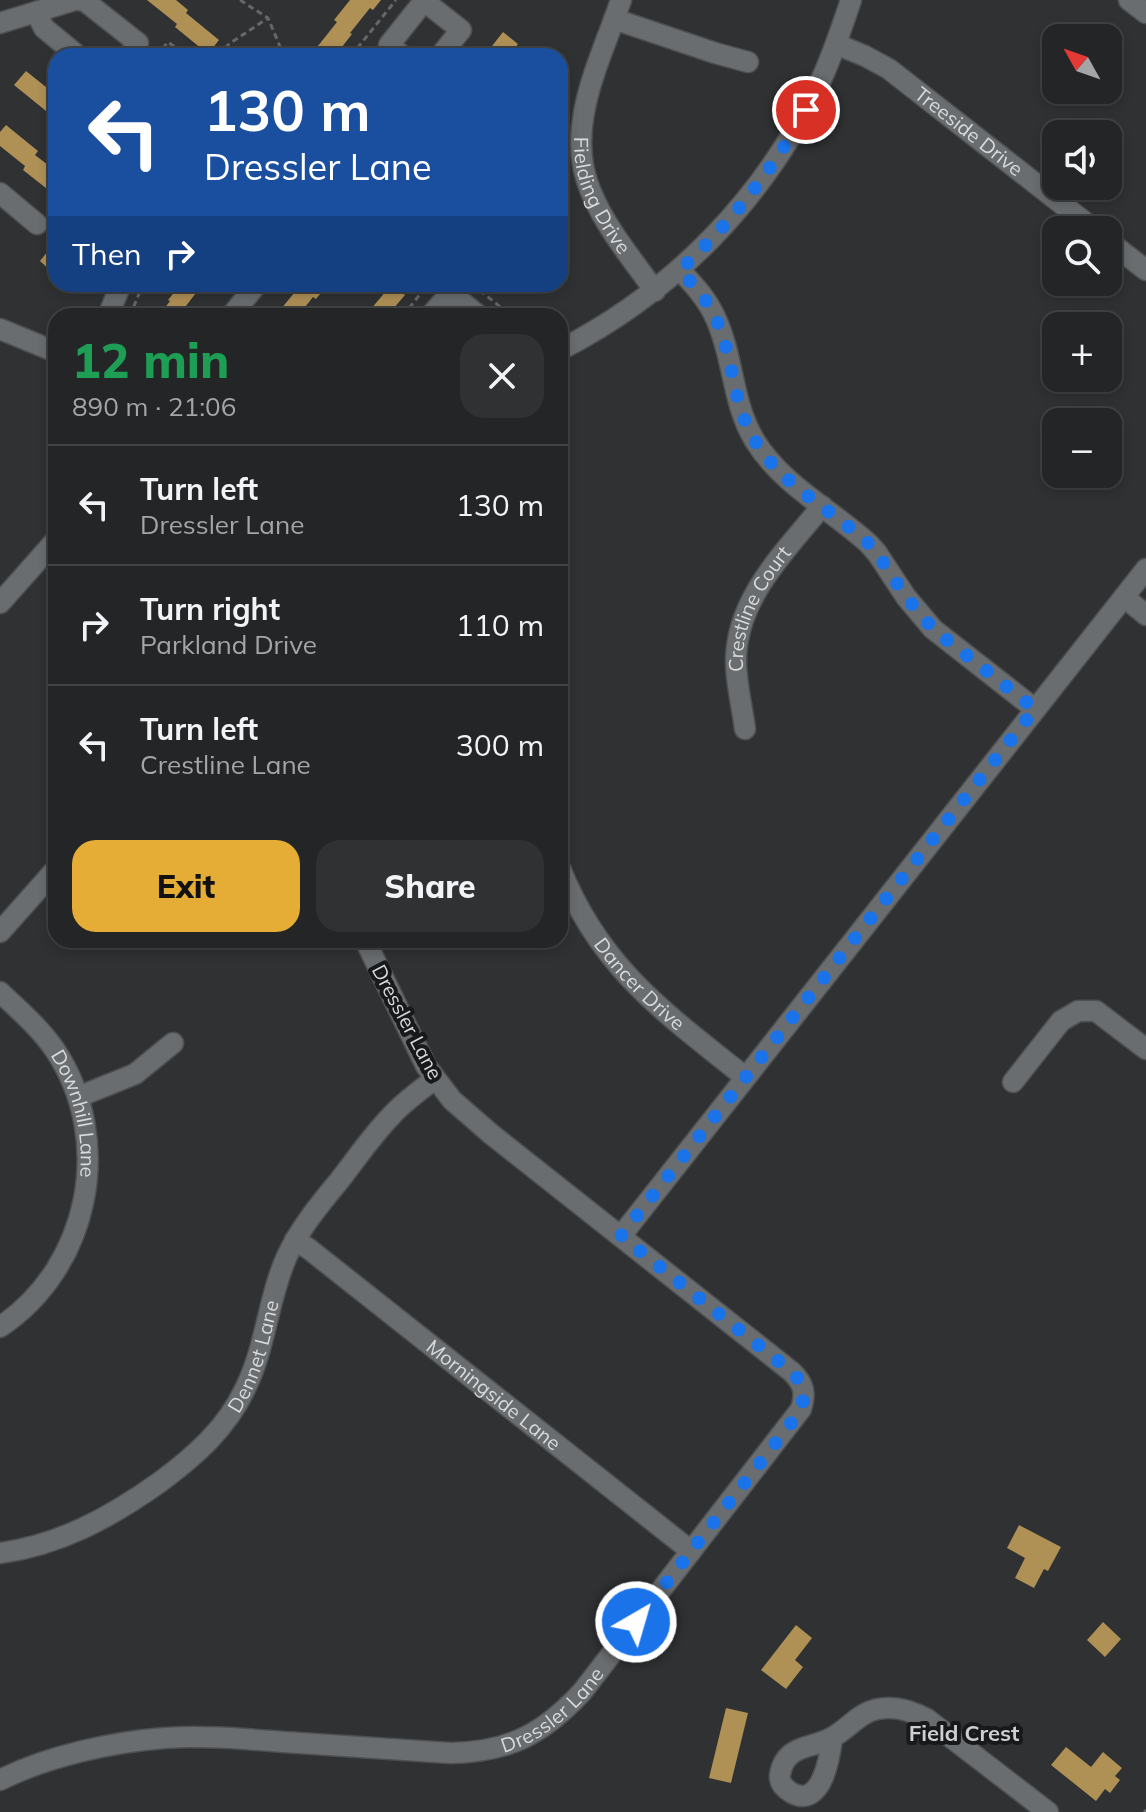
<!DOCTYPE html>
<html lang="en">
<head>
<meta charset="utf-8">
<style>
	:root { --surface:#232526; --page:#2f3132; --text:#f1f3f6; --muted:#a3a5a7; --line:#404243; --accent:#e5ad35 }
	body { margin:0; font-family:Mulish,sans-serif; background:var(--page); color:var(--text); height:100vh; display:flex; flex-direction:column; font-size:30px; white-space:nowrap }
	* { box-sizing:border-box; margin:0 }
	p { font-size:26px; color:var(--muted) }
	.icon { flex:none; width:44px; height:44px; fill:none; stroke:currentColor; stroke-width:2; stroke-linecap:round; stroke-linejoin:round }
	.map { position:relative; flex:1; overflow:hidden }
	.panel { position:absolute; left:48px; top:308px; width:520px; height:640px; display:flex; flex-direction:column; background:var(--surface); border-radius:24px; box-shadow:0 4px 12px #0003,0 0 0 2px var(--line) }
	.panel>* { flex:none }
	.guide { position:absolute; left:48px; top:48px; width:520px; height:244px; border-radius:24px; box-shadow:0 4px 12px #0003,0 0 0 2px var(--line); background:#1a4fa0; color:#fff; overflow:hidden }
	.needle { width:52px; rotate:310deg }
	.tools { position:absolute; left:1042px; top:24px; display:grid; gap:16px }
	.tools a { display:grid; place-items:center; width:80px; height:80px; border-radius:16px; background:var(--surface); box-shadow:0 4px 12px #0003,0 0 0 2px var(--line); font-size:40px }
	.pin { position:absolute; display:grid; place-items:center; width:68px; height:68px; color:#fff; margin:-34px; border:4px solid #fff; border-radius:50%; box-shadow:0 2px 8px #0007 }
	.me { position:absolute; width:88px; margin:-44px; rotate:38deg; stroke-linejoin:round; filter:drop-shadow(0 0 6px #0008) }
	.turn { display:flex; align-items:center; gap:28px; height:168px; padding:0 24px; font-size:36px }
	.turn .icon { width:104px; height:104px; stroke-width:2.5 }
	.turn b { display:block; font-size:56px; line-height:68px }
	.then { display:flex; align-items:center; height:76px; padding:0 24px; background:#0003; gap:16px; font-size:30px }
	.round { display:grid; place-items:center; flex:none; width:84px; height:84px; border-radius:24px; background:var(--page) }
	.summary { display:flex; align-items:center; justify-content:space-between; height:136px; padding:0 24px }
	h1 { font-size:48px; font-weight:800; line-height:60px; color:#1e9e55 }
	.button { display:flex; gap:16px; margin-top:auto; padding:16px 24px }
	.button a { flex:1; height:92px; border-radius:24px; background:var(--accent); color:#111; font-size:32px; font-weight:800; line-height:92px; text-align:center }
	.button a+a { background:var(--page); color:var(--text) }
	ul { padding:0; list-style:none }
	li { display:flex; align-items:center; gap:24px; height:120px; padding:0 24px; border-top:2px solid var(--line) }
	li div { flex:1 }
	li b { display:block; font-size:30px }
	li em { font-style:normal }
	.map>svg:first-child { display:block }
</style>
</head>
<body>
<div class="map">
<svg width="1146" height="1812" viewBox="0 0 1146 1812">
	<rect width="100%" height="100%" fill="#2f3133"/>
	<!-- building -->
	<path fill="#af9055" d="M147 0H176L188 10 186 13 219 40 208 54 175 27 177 24Z
		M350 0H381L373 10 370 8 350 33 352 34 335 56H310L337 22 334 20Z
		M503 32 518 44 508 56H487L485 55Z
		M26 71 56 95V115L48 108 46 111 14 85Z
		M6 125 38 151 35 155 56 171V196L23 170 25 166 0 146V132Z
		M56 241V267L52 272 40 261Z
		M181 284H203L182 311 184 312 182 316H159L170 301 168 300Z
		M305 284H328L316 299 313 297 298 316H275L300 286 302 288Z
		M392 284H410L402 293 405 295 387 316H365Z
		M1019 1525 1061 1547 1048 1571 1044 1569 1034 1588 1015 1578 1025 1558 1007 1548Z
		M1103 1622 1121 1639 1105 1657 1087 1640Z
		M796 1625 812 1638 795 1660 803 1667 786 1689 761 1670Z
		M726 1708 748 1713 731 1783 709 1778Z
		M1066 1747 1091 1767 1103 1752 1122 1768 1115 1776 1120 1780 1110 1793 1105 1789 1096 1801 1051 1765Z"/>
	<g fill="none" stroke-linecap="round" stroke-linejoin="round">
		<!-- minor casing -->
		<g stroke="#4d4f51" stroke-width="23">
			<g id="minor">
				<path d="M79 0 86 2 138 43 128 56"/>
				<path id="s1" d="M621 0C601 60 563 128 591 192 606 228 632 259 655 291"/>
				<path d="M1129 0 1146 13"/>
				<path d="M36 12 44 28 78 56"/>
				<path d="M614 19 715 53 748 62"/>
				<path d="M0 23 75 0"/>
				<path id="s2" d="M836 44 865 56 889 69 1095 230"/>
				<path d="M403 56 389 45 424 1 461 30 440 56"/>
				<path d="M0 193 37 224"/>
				<path d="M1108 241 1146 270"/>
				<path d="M680 270C694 285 708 300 716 319 734 358 732 404 755 441 782 485 832 510 869 544L877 553 906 597 933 629 1035 709"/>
				<path d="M108 316 121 284"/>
				<path d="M231 316 257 284"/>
				<path d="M430 316 445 299 450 295 457 298 479 316"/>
				<path d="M0 329 56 352"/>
				<path d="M560 350C675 291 766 197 821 80 833 54 842 27 851 0"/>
				<path d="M1124 597 1146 615"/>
				<path d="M0 603 56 540"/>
				<path id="s3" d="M745 729C742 706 736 683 736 661 736 598 786 551 822 506"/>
				<path id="s4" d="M560 868C600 968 665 1013 745 1077"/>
				<path d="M0 932 56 869"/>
				<path id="s5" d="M0 992C19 1010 40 1028 55 1050 115 1140 90 1267 0 1327"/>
				<path d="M1013 1082 1061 1021 1078 1011H1096L1146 1049"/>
				<path d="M78 1097 135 1074 173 1043"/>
				<path d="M621 1236 1146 569"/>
				<path id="s6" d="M295 1240 309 1249 691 1551"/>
				<path id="s7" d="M0 1553C60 1545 111 1517 160 1482 195 1456 226 1429 245 1389 266 1347 268 1298 287 1256 300 1228 320 1204 339 1181 357 1158 373 1134 393 1114 405 1101 420 1090 435 1079"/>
				<path d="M832 1738C830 1756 822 1809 792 1793 787 1790 781 1785 780 1779 779 1776 781 1770 782 1767 790 1744 816 1748 833 1737 852 1726 861 1709 886 1708 901 1707 914 1712 927 1719L1048 1812"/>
				<path id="s8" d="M0 1780C48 1756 112 1742 165 1738 209 1735 254 1740 299 1743 349 1746 400 1750 451 1753 509 1752 543 1734 582 1692L801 1409C806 1393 804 1384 792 1372L491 1134 452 1100 426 1066 365 940"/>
			</g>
		</g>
		<!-- path -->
		<path stroke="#656769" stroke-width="3" stroke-dasharray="6 4" stroke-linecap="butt" d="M240 0 268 18 284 56
			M156 56 168 42 187 56
			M219 56 229 44 268 18
			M351 56 396 0
			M472 284 503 309 498 316
			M130 316 143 284
			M403 316 428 284
			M1144 1812 1146 1810"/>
		<!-- minor -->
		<use href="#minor" stroke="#6a6d6f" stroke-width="20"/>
	</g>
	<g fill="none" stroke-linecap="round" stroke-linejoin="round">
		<!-- route -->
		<path stroke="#1a73e8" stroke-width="14" stroke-dasharray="0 25.2" d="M636 1622 792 1422C805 1403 810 1391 792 1372L621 1236 1035 709 933 629 906 597 877 553 869 544C832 510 782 485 755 441 732 404 734 358 716 319 708 300 693 285 680 270 731 223 772 171 806 110"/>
	</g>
	<g text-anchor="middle" stroke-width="8" stroke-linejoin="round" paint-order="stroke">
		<!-- street labels -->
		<g font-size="20" fill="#d8dadb" stroke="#18191a">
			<text dy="7" stroke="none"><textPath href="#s2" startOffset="160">Treeside Drive</textPath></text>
			<text dy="7" stroke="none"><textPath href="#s1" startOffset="206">Fielding Drive</textPath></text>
			<text dy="7" stroke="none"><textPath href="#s3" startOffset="126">Crestline Court</textPath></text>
			<text dy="7" stroke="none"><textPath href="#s4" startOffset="142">Dancer Drive</textPath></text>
			<text transform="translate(407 1022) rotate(62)" y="7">Dressler Lane</text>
			<text dy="7" stroke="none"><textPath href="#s5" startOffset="148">Downhill Lane</textPath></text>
			<text dy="7" stroke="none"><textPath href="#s7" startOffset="338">Dennet Lane</textPath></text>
			<text dy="7" stroke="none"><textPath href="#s6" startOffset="252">Morningside Lane</textPath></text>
			<text dy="7" stroke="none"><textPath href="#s8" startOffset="572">Dressler Lane</textPath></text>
		</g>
		<!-- neighbourhood labels -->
		<g font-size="22" font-weight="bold" fill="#cdd0d2" stroke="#18191a">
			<text x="964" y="1741">Field Crest</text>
		</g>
	</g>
</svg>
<div class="tools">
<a><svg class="needle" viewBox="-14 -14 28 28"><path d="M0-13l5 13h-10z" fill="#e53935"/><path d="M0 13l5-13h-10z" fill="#a3a5a7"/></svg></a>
<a><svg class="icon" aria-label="sound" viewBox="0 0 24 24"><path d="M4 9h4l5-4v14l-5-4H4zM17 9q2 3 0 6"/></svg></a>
<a><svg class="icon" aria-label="search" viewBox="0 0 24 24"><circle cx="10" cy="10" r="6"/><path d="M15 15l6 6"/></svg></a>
<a>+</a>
<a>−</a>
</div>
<div class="pin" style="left:806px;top:110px;background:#d93025"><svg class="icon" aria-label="arrive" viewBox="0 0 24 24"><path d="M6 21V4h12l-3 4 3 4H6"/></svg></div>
<svg class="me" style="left:636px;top:1622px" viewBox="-20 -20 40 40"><circle r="17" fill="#1a73e8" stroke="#fff" stroke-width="3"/><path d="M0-11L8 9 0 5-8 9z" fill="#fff"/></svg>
<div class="guide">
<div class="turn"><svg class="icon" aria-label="left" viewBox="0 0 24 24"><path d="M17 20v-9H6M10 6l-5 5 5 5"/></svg><div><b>130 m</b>Dressler Lane</div></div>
<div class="then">Then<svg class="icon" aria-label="right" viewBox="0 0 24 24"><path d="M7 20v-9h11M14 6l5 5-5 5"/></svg></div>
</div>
<section class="panel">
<div class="summary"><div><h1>12 min</h1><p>890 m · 21:06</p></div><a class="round"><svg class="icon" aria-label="close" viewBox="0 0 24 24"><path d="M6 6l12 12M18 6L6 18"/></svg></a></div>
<ul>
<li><svg class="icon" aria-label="left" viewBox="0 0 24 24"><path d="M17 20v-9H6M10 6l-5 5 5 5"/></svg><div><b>Turn left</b><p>Dressler Lane</p></div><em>130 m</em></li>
<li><svg class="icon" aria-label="right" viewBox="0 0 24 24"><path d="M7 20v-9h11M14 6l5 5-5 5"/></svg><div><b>Turn right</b><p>Parkland Drive</p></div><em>110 m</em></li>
<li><svg class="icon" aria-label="left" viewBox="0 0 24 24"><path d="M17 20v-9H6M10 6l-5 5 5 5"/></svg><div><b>Turn left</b><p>Crestline Lane</p></div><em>300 m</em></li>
</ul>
<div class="button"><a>Exit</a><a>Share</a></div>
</section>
</div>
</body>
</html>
